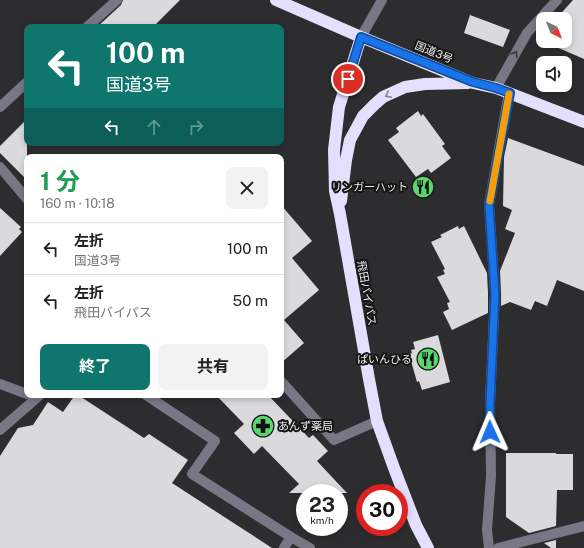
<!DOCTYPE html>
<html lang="ja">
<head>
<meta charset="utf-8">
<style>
	:root { --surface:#fff; --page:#f2f2f2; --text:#222; --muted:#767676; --line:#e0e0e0; --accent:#0f766e }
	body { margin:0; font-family:"Public Sans","Noto Sans JP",sans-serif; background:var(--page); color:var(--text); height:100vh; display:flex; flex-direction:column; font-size:15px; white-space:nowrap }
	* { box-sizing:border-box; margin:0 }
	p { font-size:13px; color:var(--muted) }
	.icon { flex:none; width:22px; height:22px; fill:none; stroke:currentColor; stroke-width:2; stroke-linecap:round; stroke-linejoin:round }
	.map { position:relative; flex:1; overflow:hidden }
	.sheet { position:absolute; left:24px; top:154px; width:260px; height:244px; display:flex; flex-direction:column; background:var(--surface); border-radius:8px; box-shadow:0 2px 6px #0003 }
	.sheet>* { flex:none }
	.banner { position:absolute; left:24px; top:24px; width:260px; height:122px; border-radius:8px; box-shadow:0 2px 6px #0003; background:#0f766e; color:#fff; overflow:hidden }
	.needle { width:26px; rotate:137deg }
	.controls { position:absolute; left:536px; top:12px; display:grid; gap:8px }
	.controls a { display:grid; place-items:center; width:36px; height:36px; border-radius:8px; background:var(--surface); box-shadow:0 2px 6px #0003; font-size:20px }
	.speed { position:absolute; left:296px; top:484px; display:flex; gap:8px; font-size:20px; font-weight:700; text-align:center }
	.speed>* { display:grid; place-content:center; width:52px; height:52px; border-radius:50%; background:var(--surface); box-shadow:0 2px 6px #0003; line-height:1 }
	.speed small { font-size:10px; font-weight:400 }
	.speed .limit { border:6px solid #d22; background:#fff; color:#111 }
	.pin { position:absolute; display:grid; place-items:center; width:34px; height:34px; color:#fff; margin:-17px; border:2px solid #fff; border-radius:50%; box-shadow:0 1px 4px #0007 }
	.me { position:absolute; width:44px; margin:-22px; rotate:359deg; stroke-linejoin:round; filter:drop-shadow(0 0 3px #0008) }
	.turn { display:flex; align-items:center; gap:14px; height:84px; padding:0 16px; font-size:18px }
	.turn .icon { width:52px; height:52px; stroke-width:2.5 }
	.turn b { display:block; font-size:28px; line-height:34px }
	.lanes { display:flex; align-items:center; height:38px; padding:0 16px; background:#0003; justify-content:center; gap:20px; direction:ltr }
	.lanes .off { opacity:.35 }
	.round { display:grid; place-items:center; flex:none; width:42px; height:42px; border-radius:8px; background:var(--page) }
	.headline { display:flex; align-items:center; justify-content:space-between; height:68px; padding:0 16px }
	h1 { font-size:24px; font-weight:700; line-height:30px; color:#1e9e55 }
	.action { display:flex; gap:8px; margin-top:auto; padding:8px 16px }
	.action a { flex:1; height:46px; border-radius:8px; background:var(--accent); color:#fff; font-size:16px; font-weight:700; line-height:46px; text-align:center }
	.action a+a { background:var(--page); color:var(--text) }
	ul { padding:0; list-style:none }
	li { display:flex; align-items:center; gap:12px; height:52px; padding:0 16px; border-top:1px solid var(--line) }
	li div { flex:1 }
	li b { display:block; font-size:15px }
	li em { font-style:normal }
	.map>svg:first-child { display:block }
</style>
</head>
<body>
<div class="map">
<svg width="584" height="548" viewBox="0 0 584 548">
	<rect width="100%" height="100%" fill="#2d2d2f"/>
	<!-- building -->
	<path fill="#dadadd" d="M123 0H180L153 27H97L121 5Z
		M573 0H584V59L538 39 543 33V41H565V19H556Z
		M470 15 510 30 503 47 464 33Z
		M418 111 421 116 423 114 445 144 442 146 451 158 431 173 428 169 416 177 388 140 399 132 396 128Z
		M27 119V180L0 153V146Z
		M508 138 584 166V291L557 280 547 306 535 301 531 310 510 302 501 306V293L500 271 515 233 505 229 512 210 503 206 504 157Z
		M281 205 312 241 292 258 319 290 284 320 304 343 281 363Z
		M0 208 21 227 19 229 22 232 0 256Z
		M458 226 459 229 464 226 487 273 488 293V313L452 330 443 312 449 309 447 303 450 302 437 277 445 274 443 270 445 269 431 242 442 237 440 235Z
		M438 335 450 382 422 390 419 381 417 382 409 354 412 353 411 350 415 349 413 342Z
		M75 395H78L144 438 149 434 188 460 172 483 272 548H0V456L18 428 33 425 48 402 63 412Z
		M216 395H268L309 438 313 435 328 451 317 461 347 493H289L299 484 262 446 254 454 234 433 244 424Z
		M506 453H556V454H573V490H557L556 526 529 533 506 517Z
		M556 540V548H551L544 543Z"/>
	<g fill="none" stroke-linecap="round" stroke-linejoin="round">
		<!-- minor -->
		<path stroke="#797786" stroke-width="10" d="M87 27 117 0
			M361 37 382 0
			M496 88 527 33 557 0
			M0 107 27 82
			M0 167 27 199
			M281 381 334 440 377 421
			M0 384 27 394
			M146 395 215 441 192 474 291 537
			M0 430 40 395
			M284 548 291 537 310 548
			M489 548 487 530 491 476 490 403 495 293 489 205 509 93
			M498 548 584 526"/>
		<!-- highway -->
		<path stroke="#e3dffd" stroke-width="12" d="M276 0 361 37 473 83 496 88 584 122
			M361 37 339 107 334 150 335 191 340 214 369 379 377 421 394 468 416 525 428 548
			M341 201 346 160 350 140 363 116 374 105 383 97 405 87 425 84 468 83"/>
	</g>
	<!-- one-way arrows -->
	<defs><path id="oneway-chevron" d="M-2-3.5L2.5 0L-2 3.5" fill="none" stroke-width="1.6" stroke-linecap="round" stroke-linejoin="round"/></defs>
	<use stroke="#38373d" href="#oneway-chevron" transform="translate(515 54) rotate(-60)"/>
	<use stroke="#868495" href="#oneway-chevron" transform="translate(388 95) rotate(154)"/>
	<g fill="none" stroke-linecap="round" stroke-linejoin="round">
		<!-- route casing -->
		<g stroke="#114b97" stroke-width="10">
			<path id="route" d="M348 79 361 37 473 82 496 88 510 93 489 205 495 294 490 403V432"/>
		</g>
		<!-- route -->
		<use href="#route" stroke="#1a73e8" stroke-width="7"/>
		<!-- slow -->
		<path stroke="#f59e0b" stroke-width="7" d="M490 201 509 94"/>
	</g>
	<!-- icons -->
	<defs>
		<g id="restaurant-disc" transform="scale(1.15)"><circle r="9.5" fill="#5bd56e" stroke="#151516"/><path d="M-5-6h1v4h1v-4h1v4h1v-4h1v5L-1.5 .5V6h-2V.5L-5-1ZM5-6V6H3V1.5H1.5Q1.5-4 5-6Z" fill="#111"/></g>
		<g id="pharmacy-disc" transform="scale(1.15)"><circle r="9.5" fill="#5bd56e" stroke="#151516"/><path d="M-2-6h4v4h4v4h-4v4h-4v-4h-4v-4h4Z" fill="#111"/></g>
	</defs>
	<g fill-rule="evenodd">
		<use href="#restaurant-disc" x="423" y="187"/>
		<use href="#restaurant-disc" x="428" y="359"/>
		<use href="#pharmacy-disc" x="263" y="426"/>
	</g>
	<g text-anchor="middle" stroke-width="4" stroke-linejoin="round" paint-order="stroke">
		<!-- street labels -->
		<g font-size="11" fill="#efeff1" stroke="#151516">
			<text transform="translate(434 52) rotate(22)" y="4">国道3号</text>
			<text transform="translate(367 293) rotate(80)" y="4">飛田バイパス</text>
		</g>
		<!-- poi labels -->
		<g font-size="11" fill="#efeff1" stroke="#151516" text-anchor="end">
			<text x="408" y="191">リンガーハット</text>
			<text x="412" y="363">ぱいんひる</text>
			<text x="278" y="430" text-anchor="start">あんず薬局</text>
		</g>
	</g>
</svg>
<div class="controls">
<a><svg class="needle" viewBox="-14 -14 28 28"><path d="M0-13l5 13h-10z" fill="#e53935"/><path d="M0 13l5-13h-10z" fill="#767676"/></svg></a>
<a><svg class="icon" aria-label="sound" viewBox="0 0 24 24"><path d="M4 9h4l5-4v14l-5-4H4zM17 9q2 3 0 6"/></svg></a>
</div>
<div class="speed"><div>23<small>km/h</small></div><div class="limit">30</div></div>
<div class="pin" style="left:348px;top:79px;background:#d93025"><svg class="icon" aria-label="arrive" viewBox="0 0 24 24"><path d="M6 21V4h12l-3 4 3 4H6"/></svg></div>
<svg class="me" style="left:490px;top:432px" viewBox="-20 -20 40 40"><path d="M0-17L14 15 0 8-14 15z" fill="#1a73e8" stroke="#fff" stroke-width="4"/></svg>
<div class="banner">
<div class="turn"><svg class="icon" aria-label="left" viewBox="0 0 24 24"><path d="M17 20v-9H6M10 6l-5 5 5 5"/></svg><div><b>100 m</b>国道3号</div></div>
<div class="lanes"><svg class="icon" aria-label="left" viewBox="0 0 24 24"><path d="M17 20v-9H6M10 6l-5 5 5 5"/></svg><svg class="icon off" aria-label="ahead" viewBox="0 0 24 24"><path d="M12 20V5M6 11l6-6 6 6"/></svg><svg class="icon off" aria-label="right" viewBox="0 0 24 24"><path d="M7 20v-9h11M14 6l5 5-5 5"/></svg></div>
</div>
<section class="sheet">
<div class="headline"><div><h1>1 分</h1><p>160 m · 10:18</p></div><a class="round"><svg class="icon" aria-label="close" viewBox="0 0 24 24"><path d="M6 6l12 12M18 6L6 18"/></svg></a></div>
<ul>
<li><svg class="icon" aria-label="left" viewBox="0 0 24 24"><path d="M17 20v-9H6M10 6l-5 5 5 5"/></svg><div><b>左折</b><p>国道3号</p></div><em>100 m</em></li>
<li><svg class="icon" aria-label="left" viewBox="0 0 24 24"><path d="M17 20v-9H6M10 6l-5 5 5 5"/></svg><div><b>左折</b><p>飛田バイパス</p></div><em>50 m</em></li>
</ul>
<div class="action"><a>終了</a><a>共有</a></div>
</section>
</div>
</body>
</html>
